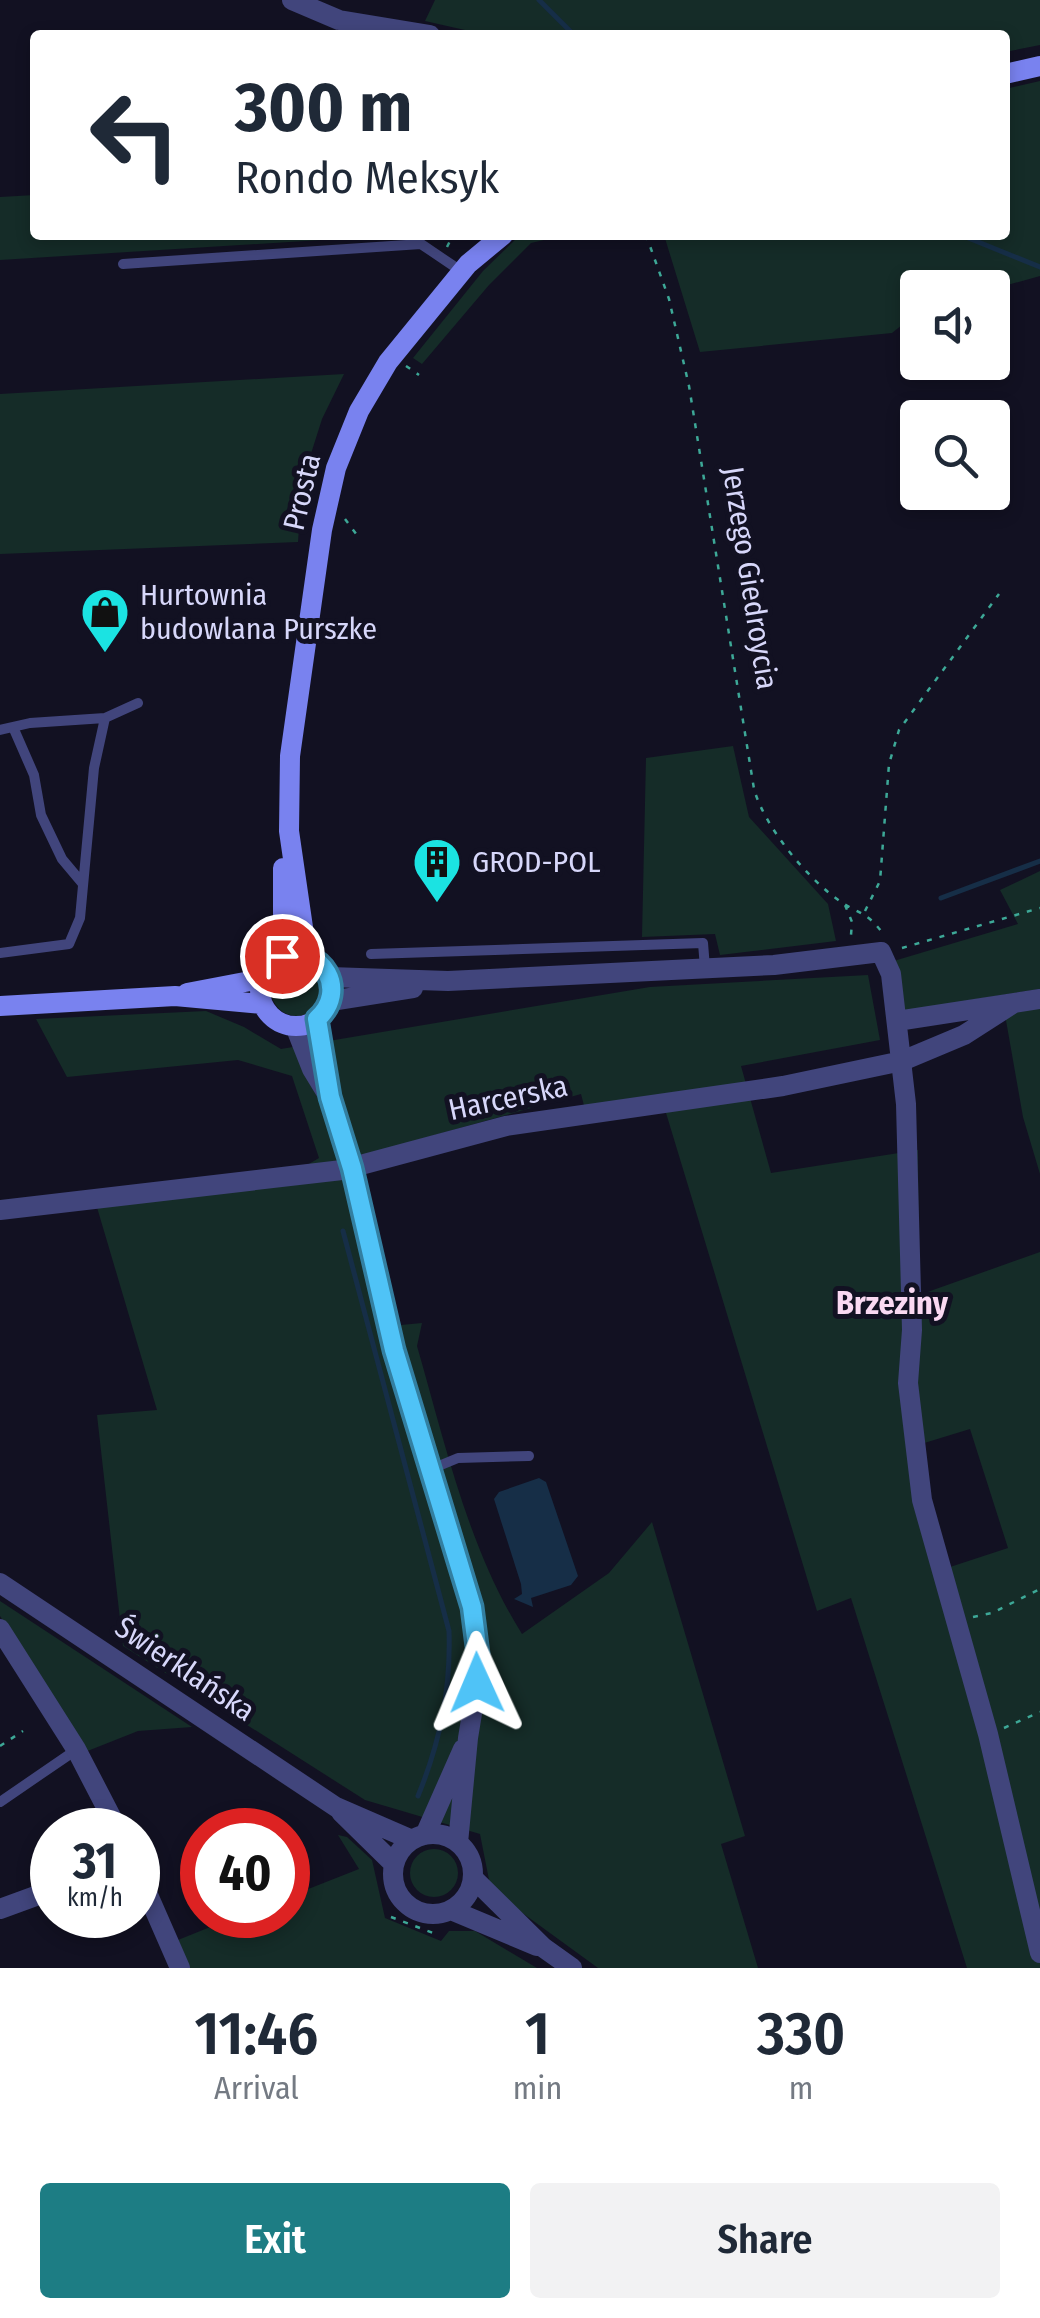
<!DOCTYPE html>
<html lang="en">
<head>
<meta charset="utf-8">
<style>
	:root { --surface:#fff; --page:#f2f2f3; --text:#1f2937; --muted:#747a83; --accent:#1d7d84 }
	body { margin:0; font-family:"Fira Sans Condensed",sans-serif; background:var(--page); color:var(--text); height:100vh; display:flex; flex-direction:column; font-size:38px; white-space:nowrap }
	* { box-sizing:border-box; margin:0 }
	p { font-size:32px; color:var(--muted) }
	.icon { flex:none; width:55px; height:55px; fill:none; stroke:currentColor; stroke-width:2; stroke-linecap:round; stroke-linejoin:round }
	.map { position:relative; height:1968px; overflow:hidden }
	.side { display:flex; flex-direction:column; background:var(--surface); flex:1 }
	.side>* { flex:none }
	.banner { position:absolute; left:30px; top:30px; width:980px; height:210px; border-radius:10px; box-shadow:0 5px 15px #0003; background:#fff; color:var(--text); overflow:hidden }
	.tools { position:absolute; left:900px; top:270px; display:grid; gap:20px }
	.tools a { display:grid; place-items:center; width:110px; height:110px; border-radius:10px; background:var(--surface); box-shadow:0 5px 15px #0003; font-size:50px }
	.speed { position:absolute; left:30px; top:1808px; display:flex; gap:20px; font-size:50px; font-weight:700; text-align:center }
	.speed>* { display:grid; place-content:center; width:130px; height:130px; border-radius:50%; background:var(--surface); box-shadow:0 5px 15px #0003; line-height:1 }
	.speed small { font-size:25px; font-weight:400 }
	.speed .limit { border:15px solid #d22; background:#fff; color:#111 }
	.pin { position:absolute; display:grid; place-items:center; width:85px; height:85px; color:#fff; margin:-42px; border:5px solid #fff; border-radius:50%; box-shadow:0 2px 10px #0007 }
	.me { position:absolute; width:110px; margin:-55px; rotate:359deg; stroke-linejoin:round; filter:drop-shadow(0 0 8px #0008) }
	.turn { display:flex; align-items:center; gap:35px; height:210px; padding:0 40px; font-size:45px }
	.turn .icon { width:130px; height:130px; stroke-width:2.5 }
	.turn b { display:block; font-size:70px; line-height:85px }
	.eta { display:flex; justify-content:space-evenly; align-items:center; height:170px; text-align:center }
	.eta b { font-size:60px; font-weight:600; line-height:70px }
	.button { display:flex; gap:20px; margin-top:auto; padding:20px 40px }
	.button a { flex:1; height:115px; border-radius:10px; background:var(--accent); color:#fff; font-size:40px; font-weight:600; line-height:115px; text-align:center }
	.button a+a { background:var(--page); color:var(--text) }
	.map>svg:first-child { display:block }
</style>
</head>
<body>
<div class="map">
<svg width="1040" height="1968" viewBox="0 0 1040 1968">
	<rect width="100%" height="100%" fill="#121122"/>
	<!-- green -->
	<path fill="#152c28" fill-rule="evenodd" d="M435 0H1040V45L1005 52V35H487L425 21Z
		M1040 81V276L993 289 918 288 917 313 892 333 700 352 664 235H1005V89Z
		M35 195V235H400L0 260V197Z
		M520 235H565L531 243 489 285 422 364 413 358 483 271Z
		M344 374 322 419 302 482 298 542 0 554V394Z
		M733 746 749 817 828 904 836 941 720 955 715 934 642 937 646 758Z
		M1040 871V989L903 1011 887 963 1018 924 1000 890Z
		M271 990a26 26 0 1 1 52 0a26 26 0 1 1-52 0Z
		M868 975 880 1040 741 1066 771 1173 918 1150 919 1295 1040 1252V1968H967L851 1598 817 1611 663 1103 586 1113 581 1094 346 1160 401 1325 422 1323 417 1346C445 1443 468 1548 522 1634L609 1573 652 1522 745 1836 721 1844 758 1968H598L491 1890 480 1834 365 1800 123 1646 97 1415 157 1410 96 1204 280 1181 319 1158 292 1076 238 1060 67 1077 36 1019 206 1011 244 1027 281 1049 650 987ZM970 1429 1008 1548 947 1568 926 1496 921 1444Z
		M1040 1003V1174L1023 1117 1004 1009Z
		M0 1601 192 1727 138 1731 85 1752 0 1616Z
		M338 1835 347 1837 372 1860 385 1918 441 1941 449 1931H475L537 1968H190L178 1940 240 1915H288V1897L359 1869Z
		M410 1873a24 24 0 1 1 48 0a24 24 0 1 1-48 0Z"/>
	<!-- water -->
	<path fill="#162e47" d="M539 1478 546 1482 578 1576 571 1585 531 1598 533 1607 514 1599 522 1594 521 1584 494 1499 499 1492Z"/>
	<g fill="none" stroke-linecap="round" stroke-linejoin="round">
		<!-- stream -->
		<path stroke="#162e47" stroke-width="5" d="M539 0 574 35
			M961 235 1040 267
			M941 898 1040 861
			M343 1231 449 1631C451 1690 440 1742 418 1796"/>
		<!-- path -->
		<path stroke="#3da897" stroke-width="2.5" stroke-dasharray="5 8" stroke-linecap="butt" d="M646 235 669 299 689 386 754 789C765 828 809 881 844 904 861 914 868 914 881 931
			M447 247 453 235
			M406 366 419 375
			M345 519 357 535
			M294 526 306 528
			M845 905 852 922 851 935
			M865 911 880 881 889 764 899 730 999 594
			M902 948 1040 908
			M973 1617 992 1613 1040 1589
			M1004 1728 1040 1712
			M0 1746 23 1731
			M391 1917 433 1933"/>
		<!-- service -->
		<path stroke="#41457c" stroke-width="10" d="M123 264 421 244 461 271
			M13 727 34 775 41 815 62 859 83 884
			M0 730 30 723 105 718 138 703
			M0 953 69 944 80 918 94 768 105 718
			M371 954 703 943 705 968
			M429 1470 458 1458 529 1456
			M0 1802 76 1750"/>
		<!-- minor -->
		<path stroke="#41457c" stroke-width="20" d="M292 0 339 20 430 35
			M330 977 448 981 774 965 881 952 891 974 906 1104 912 1330 908 1383 922 1500 988 1734 1040 1953
			M331 1001 413 988
			M897 1021 1040 999
			M0 1210 342 1170 506 1126 783 1086 902 1061 964 1035 1014 1003
			M0 1629 76 1749 118 1830
			M138 1872 180 1968
			M0 1909 52 1890"/>
		<!-- tertiary -->
		<path stroke="#41457c" stroke-width="20" d="M317 1019 329 1097 351 1168 394 1350 475 1623 477 1683 468 1738 458 1843
			M295 1026 312 1069 326 1092
			M0 1583 336 1807 412 1840
			M341 1812 394 1864
			M393 1874a40 40 0 1 1 80 0a40 40 0 1 1-80 0Z
			M425 1835 463 1749
			M473 1878 544 1948 572 1968
			M451 1910 537 1946"/>
		<!-- secondary -->
		<path stroke="#7982ef" stroke-width="20" d="M1005 74 1040 66
			M260 990a36 36 0 1 1 72 0a36 36 0 1 1-72 0Z
			M307 955 289 831 290 756 322 530 336 468 359 411 388 362 468 264 503 235
			M283 956V868
			M187 993 261 979
			M0 1006 175 996 262 1004"/>
	</g>
	<g fill="none" stroke-linecap="round" stroke-linejoin="round">
		<!-- route casing -->
		<g stroke="#337fa1" stroke-width="25">
			<path id="route" d="M282 956C323 945 349 991 317 1019L330 1097 352 1168 394 1350 472 1607 478 1654 477 1683"/>
		</g>
		<!-- route -->
		<use href="#route" stroke="#4fc3f7" stroke-width="18"/>
	</g>
	<!-- icons -->
	<defs>
		<g id="shop-pin" transform="scale(2.5)"><path d="M0 17L-7.5 6A9.5 9.5 0 1 1 7.5 6Z" fill="#1be3e2" stroke="#121122"/><path d="M-5-2.5h2.3a2.7 3.5 0 0 1 5.4 0H5L5.5 6h-11ZM-1.5-2.5h3a1.5 2.3 0 0 0-3 0Z" fill="#111"/></g>
		<g id="building-pin" transform="scale(2.5)"><path d="M0 17L-7.5 6A9.5 9.5 0 1 1 7.5 6Z" fill="#1be3e2" stroke="#121122"/><path d="M-4-6H4V6H1V3H-1V6H-4ZM-2.5-4.3h1.7v1.8h-1.7ZM.8-4.3h1.7v1.8H.8ZM-2.5-1h1.7V.8h-1.7ZM.8-1h1.7V.8H.8Z" fill="#111"/></g>
	</defs>
	<g fill-rule="evenodd">
		<use href="#shop-pin" x="105" y="612"/>
		<use href="#building-pin" x="437" y="862"/>
	</g>
	<g text-anchor="middle" stroke-width="10" stroke-linejoin="round" paint-order="stroke">
		<!-- street labels -->
		<g font-size="30" fill="#d7d7fa" stroke="#121122">
			<text transform="translate(302 492) rotate(-77)" y="10">Prosta</text>
			<text transform="translate(750 578) rotate(81)" y="10">Jerzego Giedroycia</text>
			<text transform="translate(508 1098) rotate(-12)" y="10">Harcerska</text>
			<text transform="translate(185 1669) rotate(34)" y="10">Świerklańska</text>
		</g>
		<!-- poi labels -->
		<g font-size="30" fill="#d7d7fa" stroke="#121122" text-anchor="start">
			<text x="140" y="605">Hurtownia<tspan x="140" dy="34">budowlana Purszke</tspan></text>
			<text x="472" y="872">GROD-POL</text>
		</g>
		<!-- neighbourhood labels -->
		<g font-size="32" font-weight="bold" fill="#fad9f2" stroke="#121122">
			<text x="892" y="1314">Brzeziny</text>
		</g>
	</g>
</svg>
<div class="tools">
<a><svg class="icon" aria-label="sound" viewBox="0 0 24 24"><path d="M4 9h4l5-4v14l-5-4H4zM17 9q2 3 0 6"/></svg></a>
<a><svg class="icon" aria-label="search" viewBox="0 0 24 24"><circle cx="10" cy="10" r="6"/><path d="M15 15l6 6"/></svg></a>
</div>
<div class="speed"><div>31<small>km/h</small></div><div class="limit">40</div></div>
<div class="pin" style="left:282px;top:956px;background:#d93025"><svg class="icon" aria-label="arrive" viewBox="0 0 24 24"><path d="M6 21V4h12l-3 4 3 4H6"/></svg></div>
<svg class="me" style="left:477px;top:1683px" viewBox="-20 -20 40 40"><path d="M0-17L14 15 0 8-14 15z" fill="#4fc3f7" stroke="#fff" stroke-width="4"/></svg>
<div class="banner">
<div class="turn"><svg class="icon" aria-label="left" viewBox="0 0 24 24"><path d="M17 20v-9H6M10 6l-5 5 5 5"/></svg><div><b>300 m</b>Rondo Meksyk</div></div>
</div>
</div>
<section class="side">
<div class="eta">
<div><b>11:46</b><p>Arrival</p></div>
<div><b>1</b><p>min</p></div>
<div><b>330</b><p>m</p></div>
</div>
<div class="button"><a>Exit</a><a>Share</a></div>
</section>
</body>
</html>
